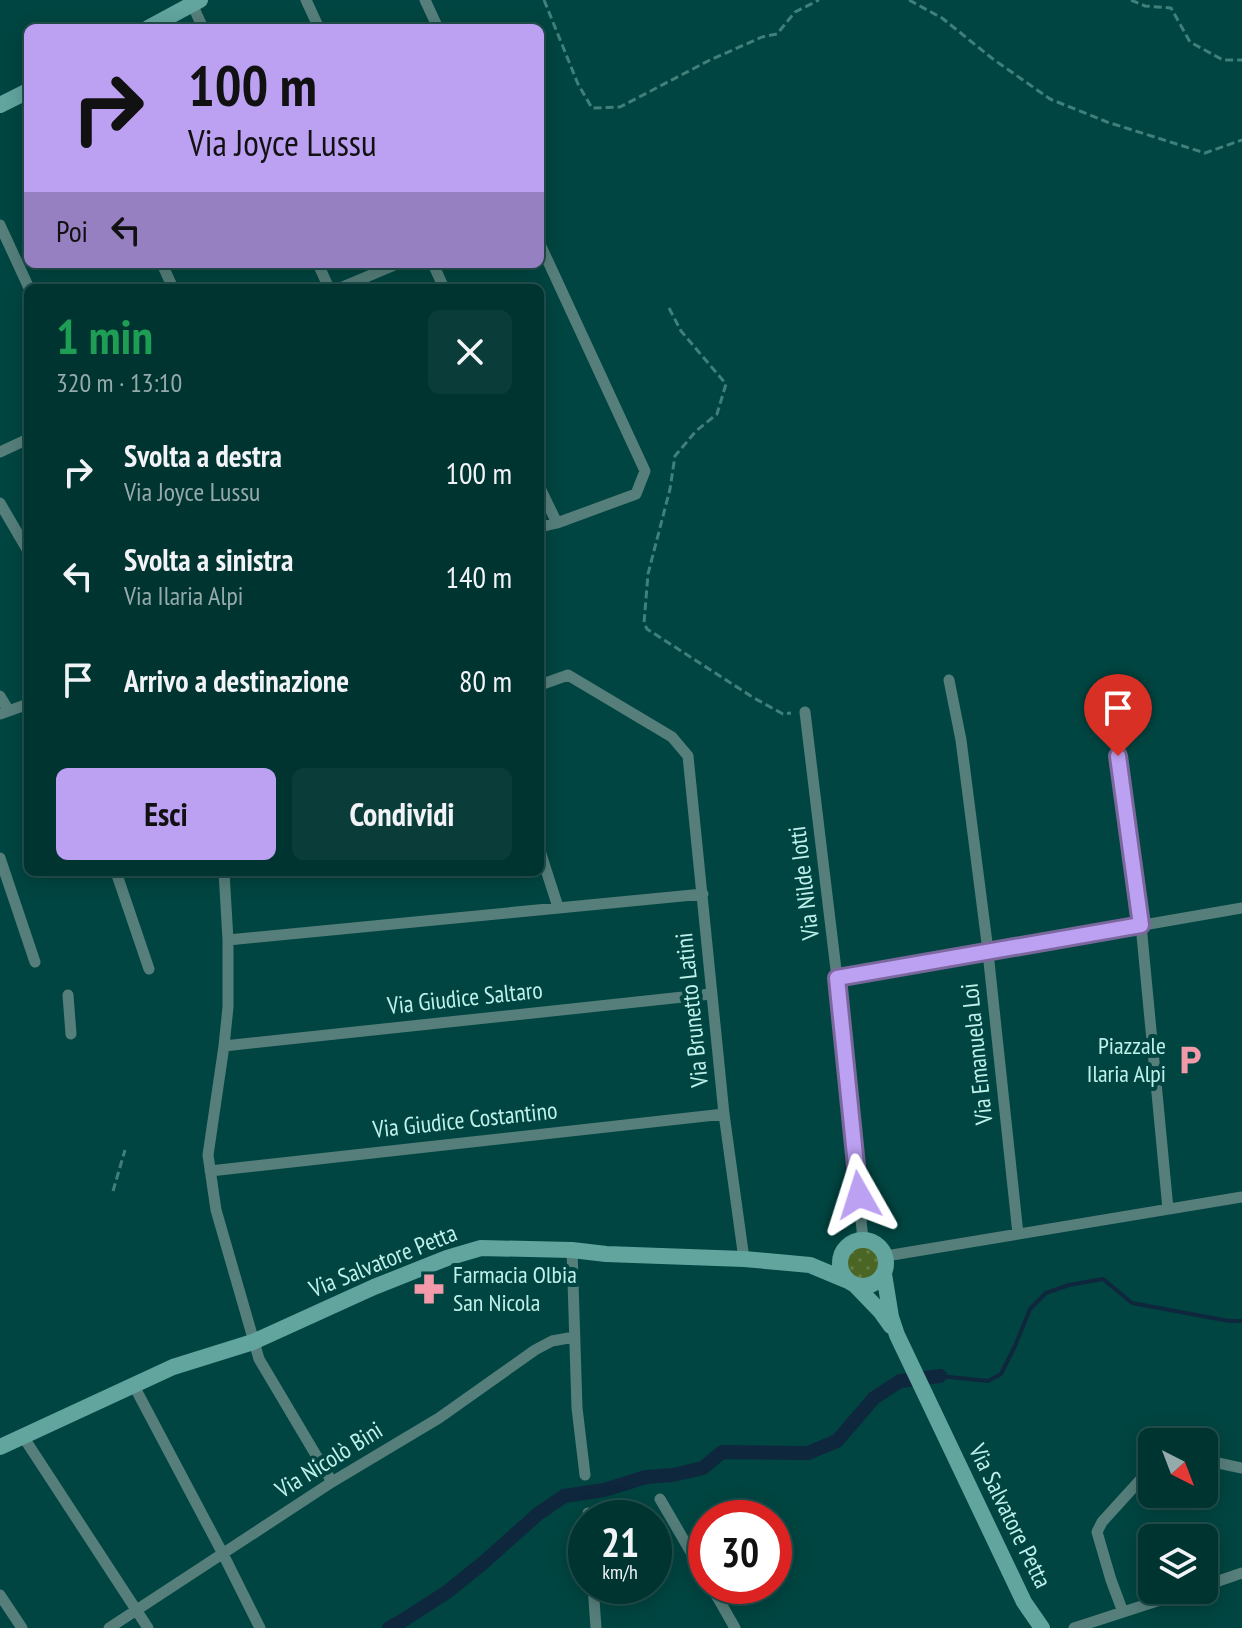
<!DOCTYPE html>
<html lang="it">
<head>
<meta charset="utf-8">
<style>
	:root { --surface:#003431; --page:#0a3c39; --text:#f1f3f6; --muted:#95aaab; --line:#224f4d; --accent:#bca0f2 }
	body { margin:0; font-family:"PT Sans Narrow",sans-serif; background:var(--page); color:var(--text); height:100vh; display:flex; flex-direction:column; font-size:30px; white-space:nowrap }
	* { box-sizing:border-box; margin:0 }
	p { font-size:26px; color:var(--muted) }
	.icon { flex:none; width:44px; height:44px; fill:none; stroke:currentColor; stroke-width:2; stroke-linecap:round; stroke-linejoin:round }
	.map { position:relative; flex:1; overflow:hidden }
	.sheet { position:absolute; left:24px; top:284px; width:520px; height:592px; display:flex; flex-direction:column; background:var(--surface); border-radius:12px; box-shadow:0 4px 20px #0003,0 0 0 2px var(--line) }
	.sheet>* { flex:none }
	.top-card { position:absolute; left:24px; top:24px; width:520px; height:244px; border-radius:12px; box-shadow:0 4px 20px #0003,0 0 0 2px var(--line); background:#bca0f2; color:#111; overflow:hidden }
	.needle { width:52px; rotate:138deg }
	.tools { position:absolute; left:1138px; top:1428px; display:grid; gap:16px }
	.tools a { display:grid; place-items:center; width:80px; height:80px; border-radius:12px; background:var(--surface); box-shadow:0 4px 20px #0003,0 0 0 2px var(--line); font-size:40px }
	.speed { position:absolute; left:568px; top:1500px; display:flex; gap:16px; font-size:40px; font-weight:700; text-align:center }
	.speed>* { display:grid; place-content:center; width:104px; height:104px; border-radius:50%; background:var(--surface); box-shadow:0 4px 20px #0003,0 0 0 2px var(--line); line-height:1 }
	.speed small { font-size:20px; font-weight:400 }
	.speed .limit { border:12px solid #d22; background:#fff; color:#111 }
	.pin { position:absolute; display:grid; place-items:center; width:68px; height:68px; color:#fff; margin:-82px -34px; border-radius:50% 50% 50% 0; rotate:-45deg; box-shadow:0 0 8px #0007 }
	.pin .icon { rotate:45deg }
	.me { position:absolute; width:88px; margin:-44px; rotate:354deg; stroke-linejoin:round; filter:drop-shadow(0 0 6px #0008) }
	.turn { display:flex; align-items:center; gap:28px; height:168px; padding:0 32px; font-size:36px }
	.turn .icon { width:104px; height:104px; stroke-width:2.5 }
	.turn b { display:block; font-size:56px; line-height:68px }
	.then { display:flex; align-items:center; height:76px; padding:0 32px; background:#0003; gap:16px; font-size:30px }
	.round { display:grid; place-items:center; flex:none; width:84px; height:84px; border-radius:12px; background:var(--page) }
	.head { display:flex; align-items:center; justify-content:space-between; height:136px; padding:0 32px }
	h1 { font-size:48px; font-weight:700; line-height:60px; color:#1e9e55 }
	.primary-button { display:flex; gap:16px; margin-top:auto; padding:16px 32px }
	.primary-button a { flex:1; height:92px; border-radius:12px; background:var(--accent); color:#111; font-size:32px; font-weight:700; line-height:92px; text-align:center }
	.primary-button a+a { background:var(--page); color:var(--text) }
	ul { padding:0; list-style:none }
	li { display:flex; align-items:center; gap:24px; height:104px; padding:0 32px }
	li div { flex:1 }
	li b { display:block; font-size:30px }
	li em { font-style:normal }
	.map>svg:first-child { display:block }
</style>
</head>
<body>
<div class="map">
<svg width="1242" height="1628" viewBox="0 0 1242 1628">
	<defs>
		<pattern id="grass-dots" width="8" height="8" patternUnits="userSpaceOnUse" patternTransform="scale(2)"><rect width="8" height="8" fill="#4b6524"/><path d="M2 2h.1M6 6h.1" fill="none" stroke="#637c44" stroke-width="1.8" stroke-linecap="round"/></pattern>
	</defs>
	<rect width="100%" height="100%" fill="#004541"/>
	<!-- grass -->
	<path fill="url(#grass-dots)" d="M846 1263a17 17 0 1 1 34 0a17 17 0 1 1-34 0Z"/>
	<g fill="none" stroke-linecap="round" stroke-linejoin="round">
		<!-- stream -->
		<path stroke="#0f273d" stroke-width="4" d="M940 1376 988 1381 1001 1374 1015 1346 1030 1309 1046 1293 1069 1285 1103 1279 1132 1303 1229 1321H1242"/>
		<!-- canal -->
		<path stroke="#0f273d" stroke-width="14" d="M389 1628 402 1621 447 1592 483 1563 538 1514 564 1496 604 1490 646 1477 673 1475 703 1468 722 1452 808 1453 837 1441 874 1398 900 1381 940 1376"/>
		<!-- path -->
		<path stroke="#407f7a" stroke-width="3" stroke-dasharray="8 4" stroke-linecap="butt" d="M544 0 578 84 592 108 620 107 710 60 762 37 777 34 795 12 819 0
			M909 0 942 18 993 59 1050 99 1107 122 1205 153 1242 140
			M1131 0 1145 6 1171 8 1190 42 1223 60H1242
			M669 308 681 331 726 384 717 414 696 431 675 456 670 489 648 574 644 623 647 629 754 698 783 714 791 713
			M113 1191 125 1150"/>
		<!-- street -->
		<path stroke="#567f7b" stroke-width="11" d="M306 0 319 28
			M425 0 438 28
			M192 4 203 28
			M0 225 29 288
			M540 244 645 471 636 494 557 523 540 527
			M162 264 173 288
			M318 264 329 288
			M433 264 444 288
			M340 288 397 264
			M0 452 28 439
			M540 488 557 523
			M0 503 28 551
			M949 680 961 740 987 943 1018 1234
			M540 685 568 675 672 737 688 756 724 1114 744 1259
			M0 696 9 711
			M805 712 837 978 863 1240
			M0 714 28 704
			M1114 727 1141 925 1168 1209
			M540 851 558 907
			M0 858 35 962
			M116 872 149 969
			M224 872 228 940V1007L224 1046 208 1155 216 1210 259 1359 332 1482
			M228 940 703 894
			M837 978 1242 908
			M68 995 71 1034
			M224 1046 711 994
			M210 1171 724 1114
			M572 1250 577 1408 585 1475
			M886 1256 1242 1197
			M133 1384 223 1554 260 1628
			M24 1438 148 1628
			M1204 1460 1242 1468
			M660 1499 706 1578
			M588 1513V1518
			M593 1586 596 1628
			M711 1586 735 1628
			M1204 1586 1242 1573
			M0 1595 22 1628
			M1123 1612 1111 1580 1097 1532 1102 1522 1152 1467
			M109 1628 332 1482 439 1418 535 1350 552 1341 574 1337
			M1074 1628 1191 1590"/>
		<!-- secondary -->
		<path stroke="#61a59e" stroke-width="16" d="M148 28 200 0
			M0 105 28 91
			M840 1263a23 23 0 1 1 46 0a23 23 0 1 1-46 0Z
			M884 1274 891 1317 897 1335 1024 1602 1042 1628
			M855 1285 881 1312 891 1326
			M0 1447 173 1367 253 1342 374 1287 447 1258 481 1248 572 1250 606 1254 744 1259 810 1265 846 1280"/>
	</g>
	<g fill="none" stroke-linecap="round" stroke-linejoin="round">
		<!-- route casing -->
		<g stroke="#7a689d" stroke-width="20">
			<path id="route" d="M859 1195 837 978 1141 925 1118 756"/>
		</g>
		<!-- route -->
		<use href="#route" stroke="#bca0f2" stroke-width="14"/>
	</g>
	<!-- icons -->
	<defs>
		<g id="parking-bare" transform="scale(2.4)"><path d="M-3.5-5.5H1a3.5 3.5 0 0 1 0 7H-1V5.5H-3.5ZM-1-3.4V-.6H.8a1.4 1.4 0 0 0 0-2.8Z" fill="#f39aaa" stroke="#004541" stroke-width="2.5" paint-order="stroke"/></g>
		<g id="pharmacy-bare" transform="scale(2.4)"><path d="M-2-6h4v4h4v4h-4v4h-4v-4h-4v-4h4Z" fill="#f39aaa" stroke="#004541" stroke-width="2.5" paint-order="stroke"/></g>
	</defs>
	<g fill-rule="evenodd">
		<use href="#parking-bare" x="1190" y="1060"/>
		<use href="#pharmacy-bare" x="429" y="1289"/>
	</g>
	<g text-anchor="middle" stroke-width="8" stroke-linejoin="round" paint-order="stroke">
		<!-- street labels -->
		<g font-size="24" fill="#bff1eb" stroke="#004541">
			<text transform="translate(804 883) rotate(-97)" y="8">Via Nilde Iotti</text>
			<text transform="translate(465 998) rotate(-6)" y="8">Via Giudice Saltaro</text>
			<text transform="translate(692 1010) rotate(-96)" y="8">Via Brunetto Latini</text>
			<text transform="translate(977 1054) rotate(-96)" y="8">Via Emanuela Loi</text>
			<text transform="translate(465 1120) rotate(-6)" y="8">Via Giudice Costantino</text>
			<text transform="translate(383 1261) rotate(-22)" y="8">Via Salvatore Petta</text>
			<text transform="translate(329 1460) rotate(-32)" y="8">Via Nicolò Bini</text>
			<text transform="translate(1010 1516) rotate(64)" y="8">Via Salvatore Petta</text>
		</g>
		<!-- poi labels -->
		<g font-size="24" fill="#bff1eb" stroke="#004541" text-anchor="end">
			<text x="1166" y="1054">Piazzale<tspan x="1166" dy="28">Ilaria Alpi</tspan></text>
			<text x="453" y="1283" text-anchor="start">Farmacia Olbia<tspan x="453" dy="28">San Nicola</tspan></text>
		</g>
	</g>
</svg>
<div class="tools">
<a><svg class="needle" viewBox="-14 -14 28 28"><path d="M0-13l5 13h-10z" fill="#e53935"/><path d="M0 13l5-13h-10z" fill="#95aaab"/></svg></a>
<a><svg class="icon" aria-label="layers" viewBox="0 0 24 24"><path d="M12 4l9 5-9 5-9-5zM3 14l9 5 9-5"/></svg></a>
</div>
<div class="speed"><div>21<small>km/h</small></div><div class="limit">30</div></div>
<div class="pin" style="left:1118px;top:756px;background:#d93025"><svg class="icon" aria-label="arrive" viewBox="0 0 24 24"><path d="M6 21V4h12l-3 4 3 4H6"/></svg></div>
<svg class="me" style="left:859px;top:1195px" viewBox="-20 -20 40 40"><path d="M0-17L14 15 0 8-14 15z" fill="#bca0f2" stroke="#fff" stroke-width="4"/></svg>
<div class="top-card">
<div class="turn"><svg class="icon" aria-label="right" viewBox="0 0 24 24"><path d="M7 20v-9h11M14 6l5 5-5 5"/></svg><div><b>100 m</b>Via Joyce Lussu</div></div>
<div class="then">Poi<svg class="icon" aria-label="left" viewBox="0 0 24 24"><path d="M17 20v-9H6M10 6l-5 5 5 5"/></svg></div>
</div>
<section class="sheet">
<div class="head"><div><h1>1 min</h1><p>320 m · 13:10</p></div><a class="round"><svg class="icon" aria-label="close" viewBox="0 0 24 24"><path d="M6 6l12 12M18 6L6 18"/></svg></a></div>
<ul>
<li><svg class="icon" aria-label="right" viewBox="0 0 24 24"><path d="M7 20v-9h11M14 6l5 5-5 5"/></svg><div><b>Svolta a destra</b><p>Via Joyce Lussu</p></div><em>100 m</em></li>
<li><svg class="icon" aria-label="left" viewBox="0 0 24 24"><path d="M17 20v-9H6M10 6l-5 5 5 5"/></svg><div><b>Svolta a sinistra</b><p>Via Ilaria Alpi</p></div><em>140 m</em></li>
<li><svg class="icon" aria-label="arrive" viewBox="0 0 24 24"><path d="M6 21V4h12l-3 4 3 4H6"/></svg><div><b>Arrivo a destinazione</b></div><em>80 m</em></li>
</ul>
<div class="primary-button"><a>Esci</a><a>Condividi</a></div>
</section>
</div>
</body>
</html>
